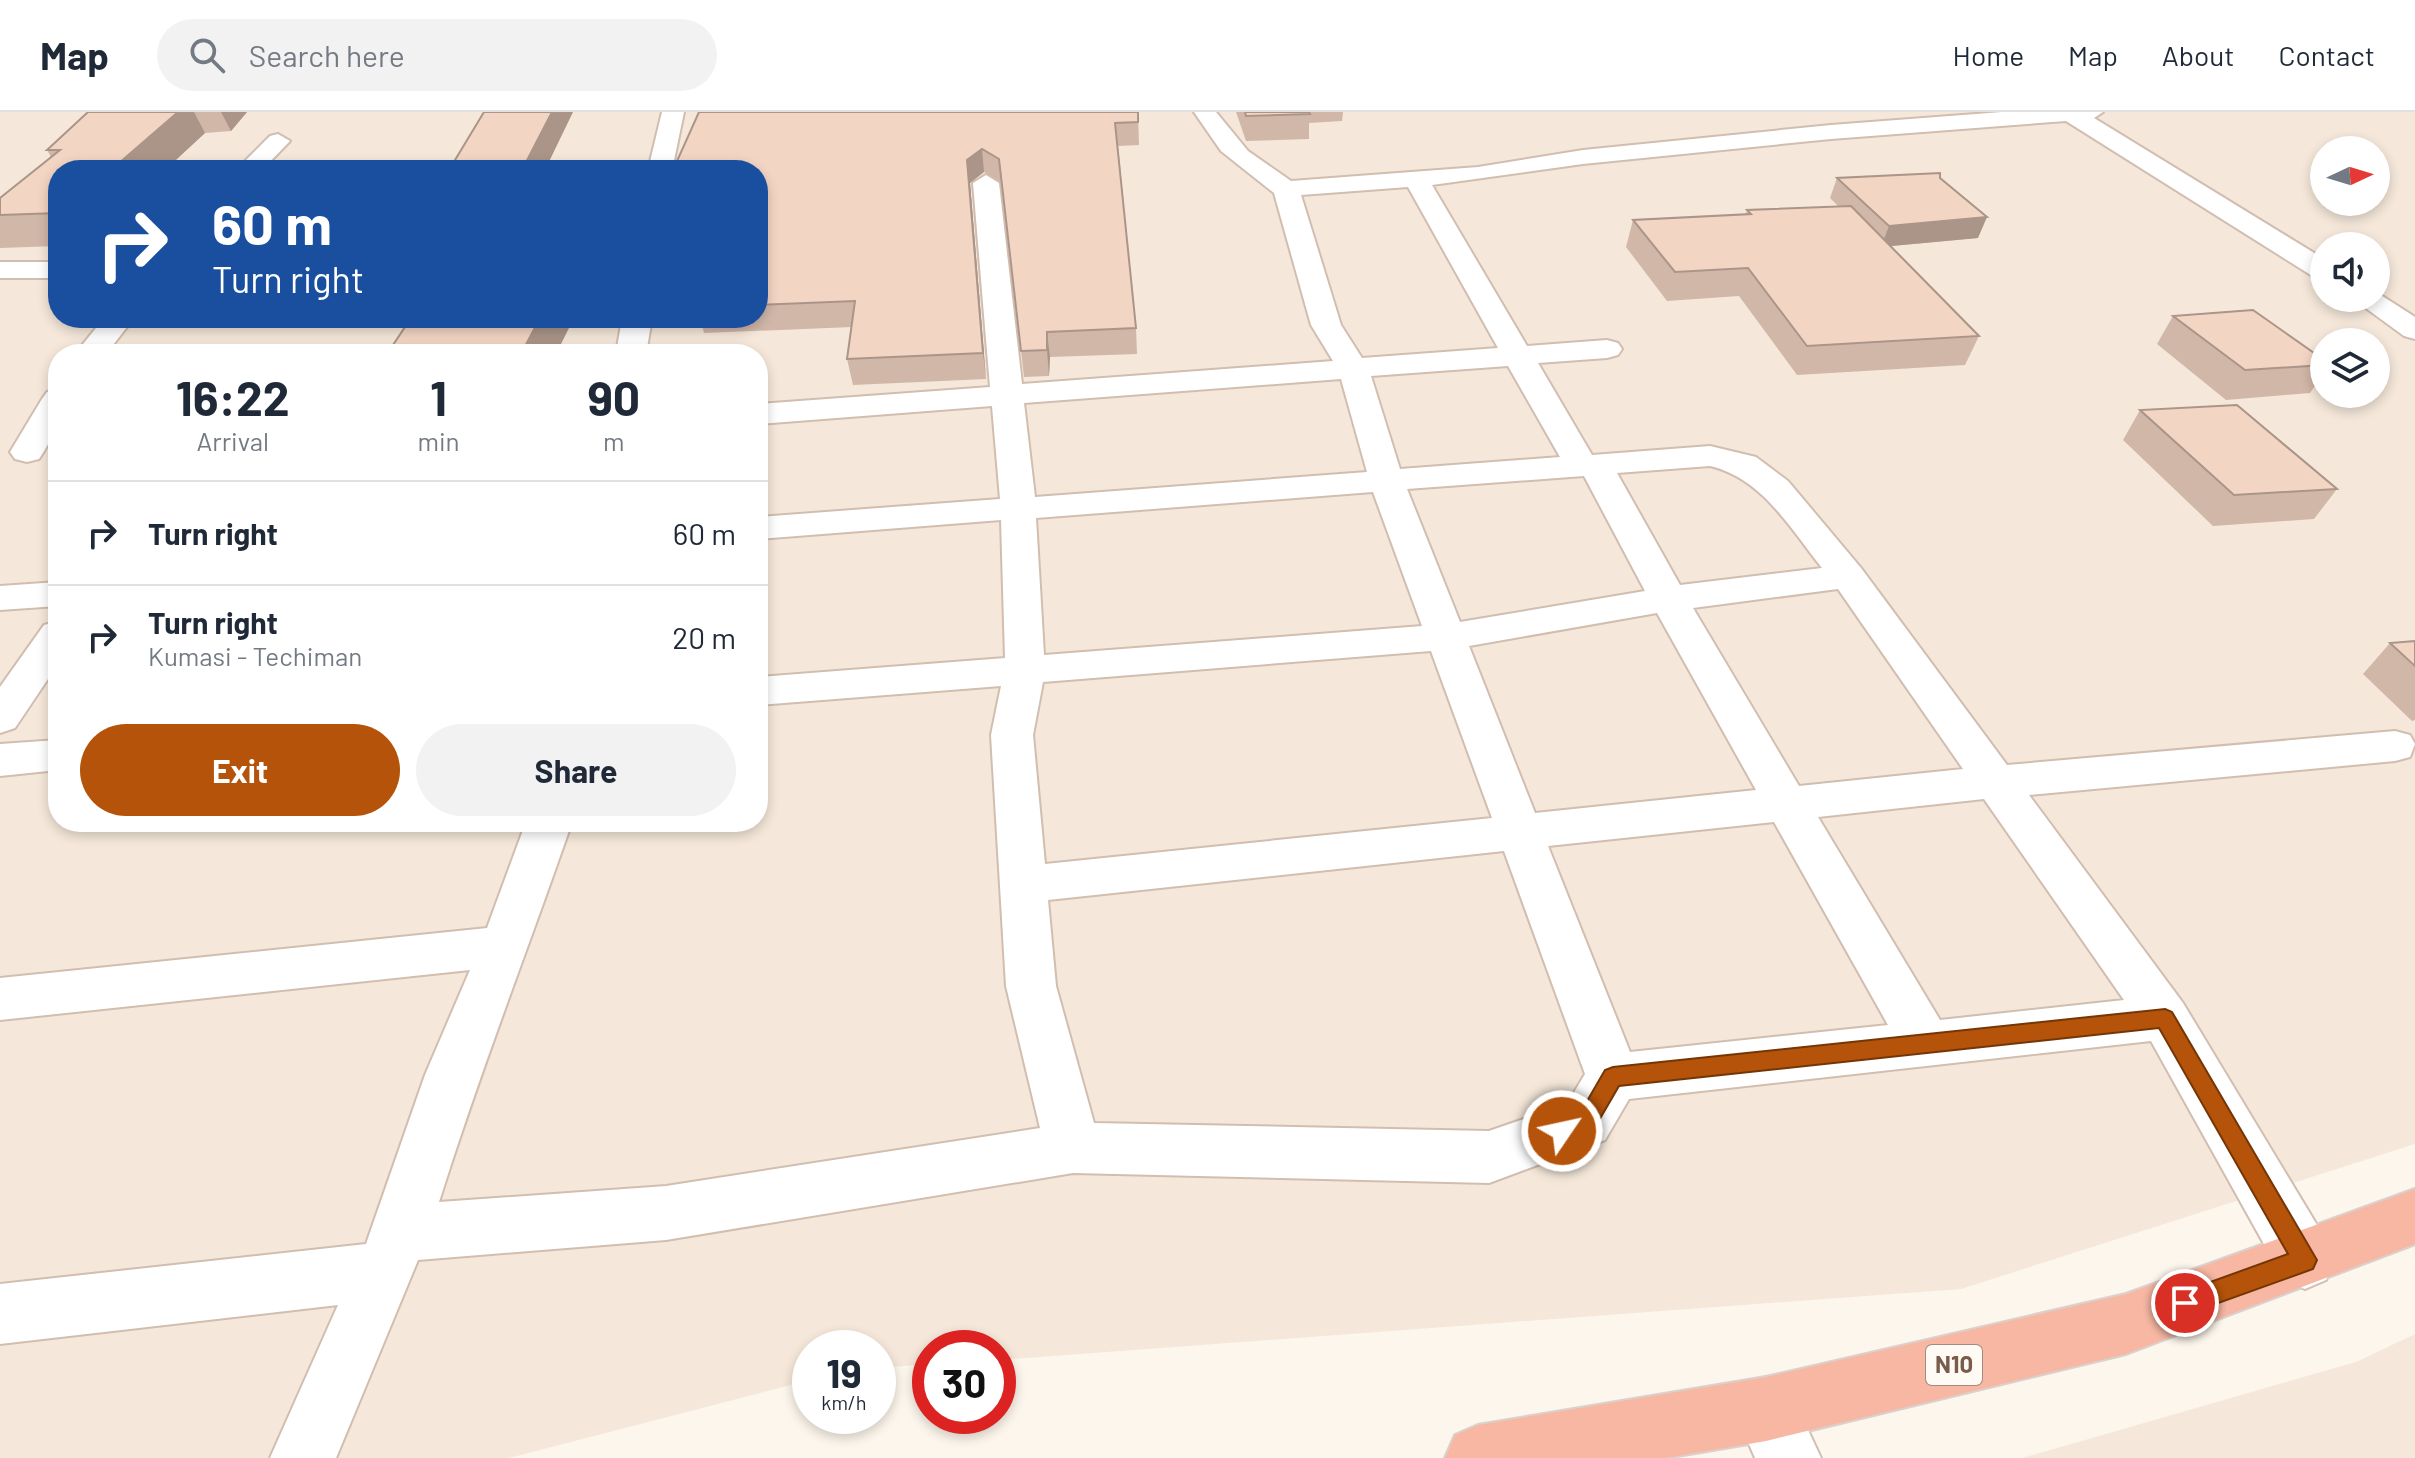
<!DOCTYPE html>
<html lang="en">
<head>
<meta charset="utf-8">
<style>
	:root { --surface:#fff; --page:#f2f2f3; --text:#1f2937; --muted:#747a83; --line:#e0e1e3; --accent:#b45309 }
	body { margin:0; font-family:Barlow,sans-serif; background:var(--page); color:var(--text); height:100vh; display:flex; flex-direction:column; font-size:30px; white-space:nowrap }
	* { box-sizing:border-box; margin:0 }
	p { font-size:26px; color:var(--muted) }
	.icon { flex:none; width:44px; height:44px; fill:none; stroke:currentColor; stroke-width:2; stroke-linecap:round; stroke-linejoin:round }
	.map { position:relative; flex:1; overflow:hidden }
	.sheet { position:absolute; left:48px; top:232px; width:720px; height:488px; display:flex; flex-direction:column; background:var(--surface); border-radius:32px; box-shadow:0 4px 12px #0003 }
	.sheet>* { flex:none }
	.banner { position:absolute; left:48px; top:48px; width:720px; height:168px; border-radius:32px; box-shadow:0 4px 12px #0003; background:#1a4fa0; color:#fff; overflow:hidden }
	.needle { width:52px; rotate:86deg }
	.fabs { position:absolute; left:2310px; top:24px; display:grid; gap:16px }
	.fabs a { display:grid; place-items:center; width:80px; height:80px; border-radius:50%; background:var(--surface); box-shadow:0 4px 12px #0003; font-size:40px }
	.speed { position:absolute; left:792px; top:1218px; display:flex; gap:16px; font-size:40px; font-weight:700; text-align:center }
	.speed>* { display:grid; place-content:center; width:104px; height:104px; border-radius:50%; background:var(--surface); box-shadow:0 4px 12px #0003; line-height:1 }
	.speed small { font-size:20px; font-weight:400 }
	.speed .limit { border:12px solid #d22; background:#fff; color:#111 }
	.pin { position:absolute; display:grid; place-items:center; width:68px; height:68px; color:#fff; margin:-34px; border:4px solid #fff; border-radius:50%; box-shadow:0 2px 8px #0007 }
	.me { position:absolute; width:88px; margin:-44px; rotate:56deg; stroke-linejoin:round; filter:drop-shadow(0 0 6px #0008) }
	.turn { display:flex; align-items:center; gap:28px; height:168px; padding:0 32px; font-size:36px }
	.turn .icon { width:104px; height:104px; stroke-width:2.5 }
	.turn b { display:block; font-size:56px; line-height:68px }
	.eta { display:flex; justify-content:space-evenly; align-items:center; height:136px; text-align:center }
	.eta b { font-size:48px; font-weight:700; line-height:56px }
	.action { display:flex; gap:16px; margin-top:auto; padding:16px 32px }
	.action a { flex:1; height:92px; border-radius:48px; background:var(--accent); color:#fff; font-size:32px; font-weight:700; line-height:92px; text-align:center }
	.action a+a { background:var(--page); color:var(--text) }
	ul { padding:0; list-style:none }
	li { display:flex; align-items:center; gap:24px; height:104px; padding:0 32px; border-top:2px solid var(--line) }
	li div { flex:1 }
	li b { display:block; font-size:30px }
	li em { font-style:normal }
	header { display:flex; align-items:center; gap:48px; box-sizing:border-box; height:112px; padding:0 40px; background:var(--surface); border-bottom:2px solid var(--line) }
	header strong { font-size:38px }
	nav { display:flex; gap:44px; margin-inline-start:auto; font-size:28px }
	.search { width:560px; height:72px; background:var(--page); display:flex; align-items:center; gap:20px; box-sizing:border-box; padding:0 28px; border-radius:44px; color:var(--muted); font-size:30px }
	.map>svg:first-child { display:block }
</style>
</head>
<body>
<header>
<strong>Map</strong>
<div class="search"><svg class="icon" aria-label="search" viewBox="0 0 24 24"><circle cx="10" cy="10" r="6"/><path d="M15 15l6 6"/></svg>Search here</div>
<nav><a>Home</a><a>Map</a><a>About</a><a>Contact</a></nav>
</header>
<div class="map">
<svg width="2415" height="1346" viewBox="0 0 2415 1346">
	<rect width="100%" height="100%" fill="#fdf6ec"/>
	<!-- residential -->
	<path fill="#f5e8da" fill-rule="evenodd" d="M0 0H2415V1032L1961 1177 998 1248V1236H930V1252L878 1256V1236H810V1268L509 1346H0ZM2324 38H2376V90H2324ZM58 58H758V206H58ZM2324 134H2376V186H2324ZM2324 230H2376V282H2324ZM58 242H758V710H58Z
		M2415 1222V1346H2022L2356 1250Z"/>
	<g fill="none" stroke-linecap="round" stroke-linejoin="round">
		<!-- street casing -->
		<g stroke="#d1beb0" stroke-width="4">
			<path id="street" d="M662 0H684L672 58H648Z
				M1194 0H1216L1248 39 1291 69 1478 55 1583 38 1831 13 2002 0H2103L2094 6 2324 147V167L2314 165 2066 9 1831 27 1583 52 1432 73 1527 234 1607 228 1618 231 1622 237 1618 243 1607 246 1538 251 1592 343 1710 334 1756 345 1788 369 1861 456 2007 653 2395 619 2410 623 2415 632 2410 645 2395 649 2029 683 2183 891 2326 1128 2334 1148 2326 1168 2305 1177 2284 1168 2151 929 1629 987 1605 1028 1489 1071 1073 1061 666 1128 418 1148 336 1346H270L338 1193 0 1232V1172L366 1132 425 963 470 858 0 908V866L487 816 526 710H572C528 837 479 962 439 1090L666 1074 1040 1016 1006 874 991 623 1001 574 758 593V565L1005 546 1001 408 758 427V405L1000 387 992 294 758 312V292L990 275 973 71 986 63 999 71 1022 272 1333 249 1311 213 1274 81 1221 39ZM1408 75 1498 236 1362 246 1341 213 1301 83ZM1508 254 1560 345 1400 357 1371 264ZM1341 267 1367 360 1035 385 1024 291ZM1710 354C1762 366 1790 416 1822 456L1680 473 1617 361ZM1584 364 1645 479 1460 510 1407 377ZM1373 380 1422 514 1044 543 1036 406ZM1838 477 1963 657 1799 674 1693 496ZM1657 501 1756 678 1535 701 1469 534ZM1431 539 1492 706 1045 752 1033 623 1043 570ZM1984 687 2124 888 1940 908 1818 705ZM1774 710 1888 913 1630 940 1548 734ZM1504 739 1585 962 1567 992 1489 1019 1094 1011 1056 874 1048 788Z
				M278 22 290 29 262 58H236L270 24Z
				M0 150H58V166H0Z
				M2376 180 2415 205V227L2404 224 2352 186H2376Z
				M104 206H134L106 242H75Z
				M622 206H652L646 242H616Z
				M58 277C58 306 56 323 39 347L27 350 15 347 10 340 42 287 47 280Z
				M58 470V494L0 498V474Z
				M58 509V552L15 616 0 621V575L44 513Z
				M58 628V658L0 664V632Z
				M1766 1265 1788 1275 1821 1346H1755L1734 1297 1744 1275Z"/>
		</g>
		<!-- highway casing -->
		<g stroke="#dad1cd" stroke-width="4">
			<path id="highway" d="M2415 1077V1132L2126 1242 1766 1329 1666 1346H1445L1455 1323 1478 1313 1766 1265 2126 1182Z"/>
		</g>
		<!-- street -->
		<use href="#street" fill="#fff" fill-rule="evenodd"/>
		<!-- highway -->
		<use href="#highway" fill="#f7b7a3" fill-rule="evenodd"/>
	</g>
	<!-- wall -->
	<path fill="#d1b7a8" d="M88 0H247L231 19 205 21 165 58H58V134L0 136V86L51 45 47 38Z
		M1138 0 1139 33 1118 34 1136 216 1137 242 1050 245 1049 264 1024 265 1002 71 984 60 970 71 986 267 853 273 847 247 852 215 704 221 700 206H758V58Z
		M1236 0H1343L1342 9 1309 11V27L1246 29Z
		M1837 66H1940L1978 126 1891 134 1979 224 1965 253 1797 263 1739 184 1667 189 1626 135 1633 108 1746 102 1747 98 1838 94 1830 86Z
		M2173 204 2324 248V261L2310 281 2226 288 2157 232Z
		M2140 298 2337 377 2314 407 2213 414 2123 328Z
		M2415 529V608L2412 609 2363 562 2390 531Z"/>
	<!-- shaded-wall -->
	<path fill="#aa9588" d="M178 0H194L205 21 165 58H111Z
		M221 0H247L231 19Z
		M552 0H573L545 58H522Z
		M982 37 984 60 970 71 986 267 983 241 967 48Z
		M1987 105 1978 126 1881 135 1889 114Z
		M540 206H574L556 242H521Z
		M1047 220 1050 245 1049 264 1047 238Z"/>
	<!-- building -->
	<path fill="#f3d5c3" stroke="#aa9588" stroke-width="2" d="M88 0H178L111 58H58V101L0 103V86L60 38H47Z
		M484 0H552L522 58H449Z
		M699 0H1138V10L1115 11 1136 216 1047 220V238L1021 239 999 47 982 37 967 48 983 241 847 247 855 189 758 193V58H673Z
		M1245 0H1309L1310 2 1246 4Z
		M1940 61V66L1987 105 1889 114 1837 66Z
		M1851 94 1979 224 1807 234 1748 156 1675 160 1633 108 1751 102 1747 98Z
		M2253 198 2324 248V253L2245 258 2173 204Z
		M411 206H540L521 242H387Z
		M2237 293 2337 377 2234 383 2140 298Z
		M2415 529V554L2390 531Z"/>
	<!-- route -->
	<path fill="#b45309" stroke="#753606" stroke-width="2" d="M2165 897 2172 900 2317 1148 2313 1157 2185 1203 2177 1200 2173 1191 2177 1182 2288 1142 2159 916 1619 974 1594 1017 1562 1029 1554 1026 1551 1019 1554 1012 1579 1003 1605 958 1613 955Z"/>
	<g text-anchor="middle" stroke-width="6" stroke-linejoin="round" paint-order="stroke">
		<!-- shield labels -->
		<rect fill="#fffaf3" stroke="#a28b7f" stroke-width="2" x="1926" y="1233" width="56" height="40" rx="6"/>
		<g font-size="24" font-weight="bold" fill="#7a5c4d">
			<text x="1954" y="1261">N10</text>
		</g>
	</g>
</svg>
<div class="fabs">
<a><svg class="needle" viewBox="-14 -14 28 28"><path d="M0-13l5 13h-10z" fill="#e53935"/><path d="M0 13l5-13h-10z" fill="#747a83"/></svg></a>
<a><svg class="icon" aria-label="sound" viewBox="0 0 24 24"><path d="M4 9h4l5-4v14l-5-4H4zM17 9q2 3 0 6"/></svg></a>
<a><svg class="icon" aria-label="layers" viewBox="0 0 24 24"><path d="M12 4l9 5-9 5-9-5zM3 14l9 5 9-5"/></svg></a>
</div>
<div class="speed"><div>19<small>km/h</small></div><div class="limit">30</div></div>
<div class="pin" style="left:2185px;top:1191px;background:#d93025"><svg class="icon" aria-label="arrive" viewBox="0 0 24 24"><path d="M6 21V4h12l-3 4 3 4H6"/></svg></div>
<svg class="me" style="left:1562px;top:1019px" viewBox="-20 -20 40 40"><circle r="17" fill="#b45309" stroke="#fff" stroke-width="3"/><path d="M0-11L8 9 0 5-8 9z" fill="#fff"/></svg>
<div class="banner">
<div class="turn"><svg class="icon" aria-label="right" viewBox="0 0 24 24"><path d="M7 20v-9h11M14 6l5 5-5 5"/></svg><div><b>60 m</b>Turn right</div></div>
</div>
<section class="sheet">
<div class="eta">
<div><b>16:22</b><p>Arrival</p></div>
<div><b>1</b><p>min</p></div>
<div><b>90</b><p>m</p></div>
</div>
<ul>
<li><svg class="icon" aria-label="right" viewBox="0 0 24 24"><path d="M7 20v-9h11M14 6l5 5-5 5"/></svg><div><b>Turn right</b></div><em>60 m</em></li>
<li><svg class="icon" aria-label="right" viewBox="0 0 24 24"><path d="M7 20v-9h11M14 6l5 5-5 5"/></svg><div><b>Turn right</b><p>Kumasi - Techiman</p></div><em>20 m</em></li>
</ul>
<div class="action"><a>Exit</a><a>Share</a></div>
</section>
</div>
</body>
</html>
